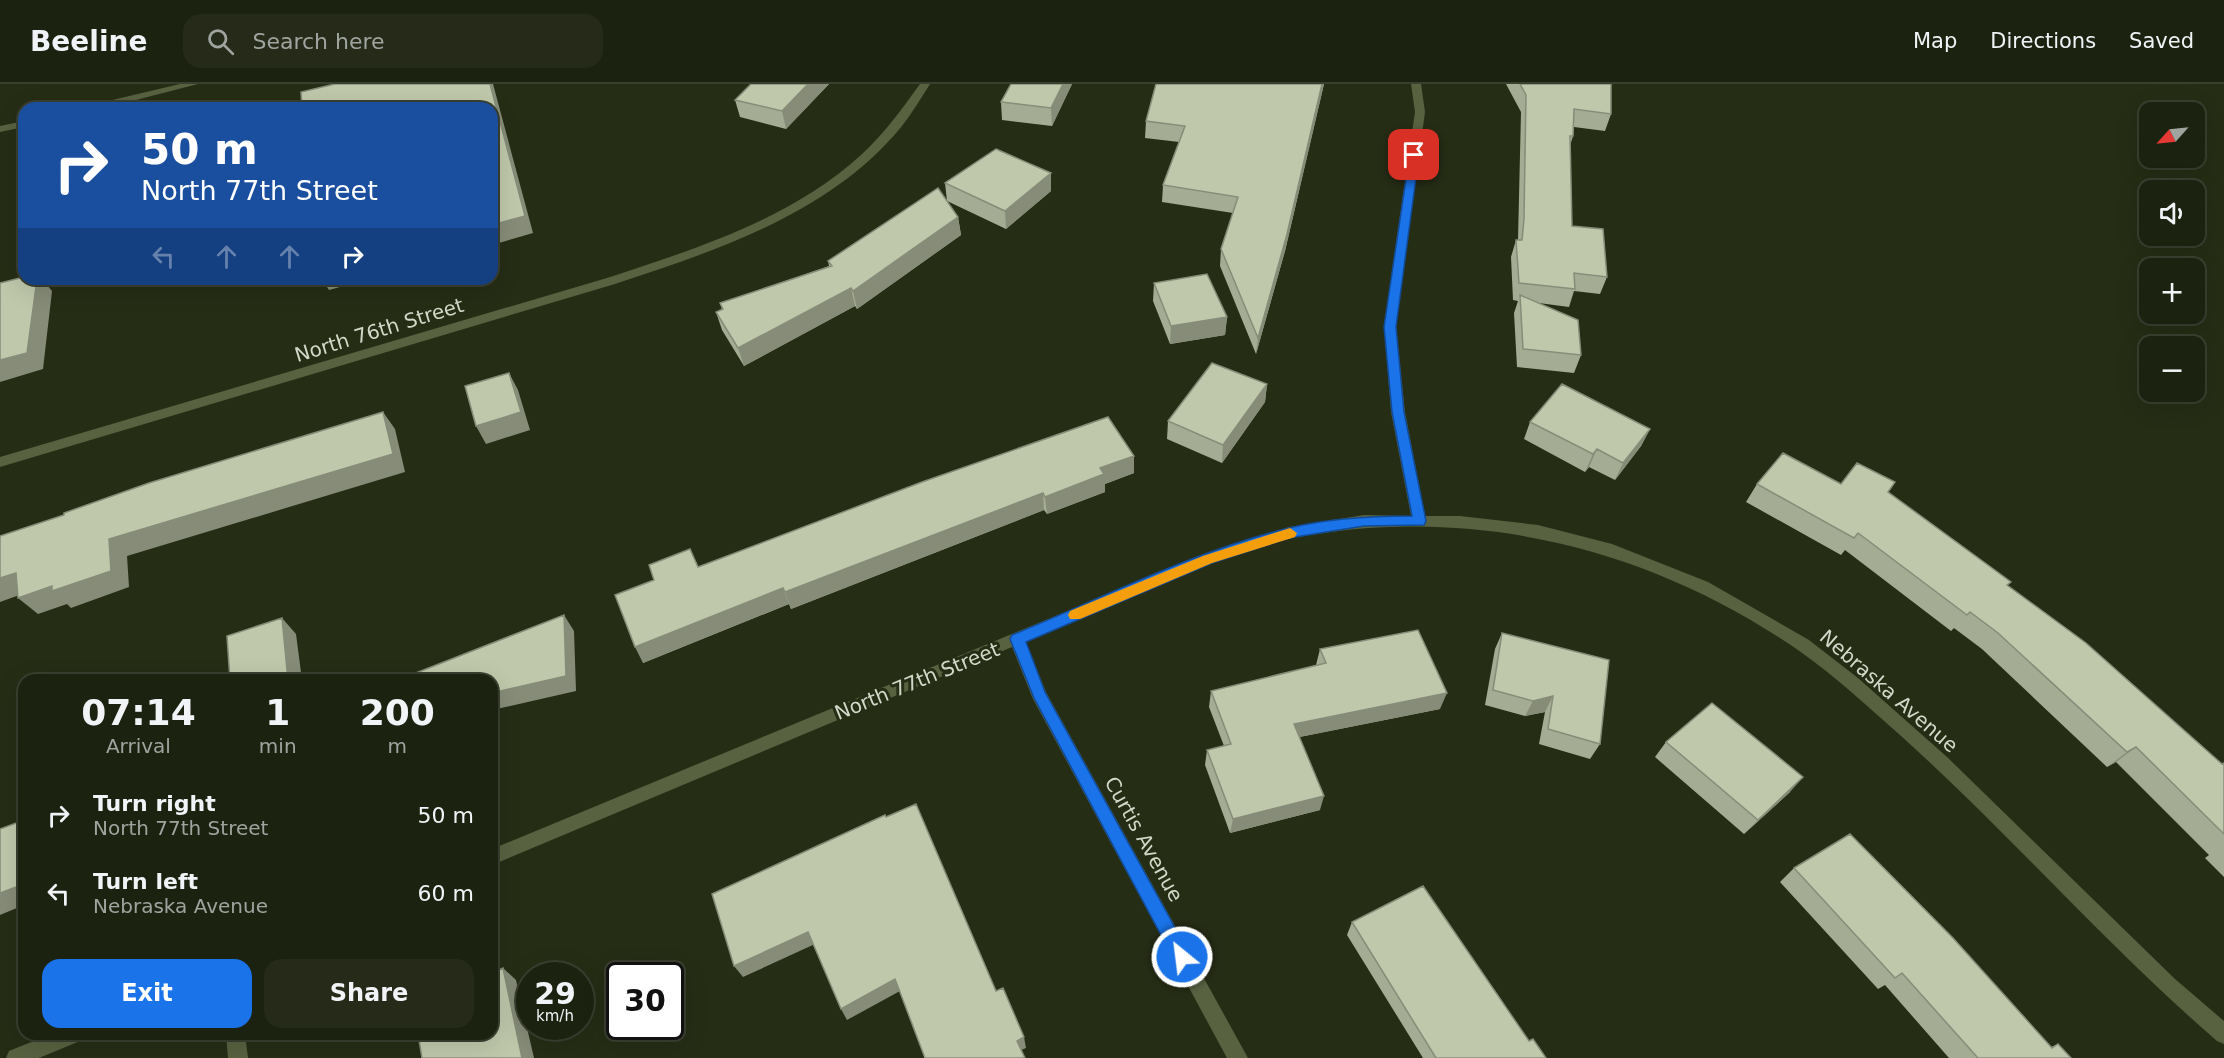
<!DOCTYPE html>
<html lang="en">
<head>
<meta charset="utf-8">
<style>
	:root { --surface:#1c2210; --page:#252a19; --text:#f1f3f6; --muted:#a0a49f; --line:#3a3f30; --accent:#1a73e8 }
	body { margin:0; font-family:"DejaVu Sans",sans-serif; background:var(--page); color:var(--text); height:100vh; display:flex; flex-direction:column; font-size:22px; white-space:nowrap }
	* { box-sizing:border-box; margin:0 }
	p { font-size:20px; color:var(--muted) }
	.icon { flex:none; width:33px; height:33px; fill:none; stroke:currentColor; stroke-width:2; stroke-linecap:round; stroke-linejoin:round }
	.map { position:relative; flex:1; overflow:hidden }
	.sheet { position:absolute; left:18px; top:590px; width:480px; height:366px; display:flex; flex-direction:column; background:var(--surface); border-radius:18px; box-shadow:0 6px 24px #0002,0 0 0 2px var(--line) }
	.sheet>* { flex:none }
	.guide { position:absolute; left:18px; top:18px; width:480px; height:183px; border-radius:18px; box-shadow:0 6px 24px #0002,0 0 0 2px var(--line); background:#1a4fa0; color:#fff; overflow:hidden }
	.needle { width:39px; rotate:243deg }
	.fabs { position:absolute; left:2139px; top:18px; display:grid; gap:12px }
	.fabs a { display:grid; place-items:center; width:66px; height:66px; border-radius:12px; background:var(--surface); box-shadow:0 6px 24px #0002,0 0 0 2px var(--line); font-size:30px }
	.speed { position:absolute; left:516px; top:878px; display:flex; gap:12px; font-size:30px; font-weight:700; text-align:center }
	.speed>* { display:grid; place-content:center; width:78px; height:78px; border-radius:50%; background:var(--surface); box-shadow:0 6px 24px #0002,0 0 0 2px var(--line); line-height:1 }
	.speed small { font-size:15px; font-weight:400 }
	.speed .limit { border:3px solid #111; border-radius:9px; background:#fff; color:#111 }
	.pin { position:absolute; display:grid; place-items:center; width:51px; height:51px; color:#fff; margin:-26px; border-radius:12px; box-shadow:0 3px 9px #0006 }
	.me { position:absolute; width:66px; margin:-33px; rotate:331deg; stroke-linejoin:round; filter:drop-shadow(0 0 4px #0008) }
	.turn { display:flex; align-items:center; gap:21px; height:126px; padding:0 24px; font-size:27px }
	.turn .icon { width:78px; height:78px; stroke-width:2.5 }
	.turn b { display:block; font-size:42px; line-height:51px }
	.lanes { display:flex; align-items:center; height:57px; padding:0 24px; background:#0003; justify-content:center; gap:30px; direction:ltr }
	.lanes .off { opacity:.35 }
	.eta { display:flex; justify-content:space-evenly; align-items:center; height:102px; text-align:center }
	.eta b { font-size:36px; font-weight:800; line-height:42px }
	.action { display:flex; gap:12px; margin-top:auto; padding:12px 24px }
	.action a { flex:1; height:69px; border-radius:18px; background:var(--accent); color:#fff; font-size:24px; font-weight:800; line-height:69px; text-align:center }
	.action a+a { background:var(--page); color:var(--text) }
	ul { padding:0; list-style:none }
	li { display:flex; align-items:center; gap:18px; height:78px; padding:0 24px }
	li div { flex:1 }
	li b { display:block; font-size:22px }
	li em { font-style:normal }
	header { display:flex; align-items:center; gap:36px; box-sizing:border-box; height:84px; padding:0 30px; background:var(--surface); border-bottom:2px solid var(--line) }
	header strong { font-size:28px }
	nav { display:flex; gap:33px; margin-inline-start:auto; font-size:21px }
	.search { width:420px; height:54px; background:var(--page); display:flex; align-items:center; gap:15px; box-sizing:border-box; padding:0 21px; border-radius:18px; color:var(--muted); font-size:22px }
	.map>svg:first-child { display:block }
</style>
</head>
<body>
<header>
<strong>Beeline</strong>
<div class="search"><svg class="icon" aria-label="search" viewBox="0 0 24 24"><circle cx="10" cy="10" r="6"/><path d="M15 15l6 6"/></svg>Search here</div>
<nav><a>Map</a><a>Directions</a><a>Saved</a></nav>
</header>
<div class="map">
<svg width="2224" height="974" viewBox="0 0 2224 974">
	<rect width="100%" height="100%" fill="#262d15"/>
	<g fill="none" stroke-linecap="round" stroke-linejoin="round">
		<!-- minor -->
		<path fill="#586241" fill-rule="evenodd" d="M180 0H198L105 24H86L87 22Z
			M920 0H930C921 14 912 29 902 42 831 129 718 166 615 200L0 383V373L607 194C695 165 791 135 861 71 884 50 902 25 920 0Z
			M1411 0H1421L1425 28 1396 242 1405 328 1425 432H1460L1538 441 1612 460 1708 498 1809 556 1858 594 1947 673 2175 895 2224 937V960L2217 957C2106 861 2009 749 1900 651 1867 622 1834 591 1798 566 1649 463 1471 420 1293 454 1250 462 1208 481 1168 498 1121 518 1073 538 1026 558L1046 608 1248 974H1227L1033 615 1012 563 492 781V765L1203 471 1289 443 1364 431 1411 432 1391 328 1384 242 1415 28Z
			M24 37V43L0 48V42Z
			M51 950H83L80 957 39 974H6L9 967Z
			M226 950H245L248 974H228Z"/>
	</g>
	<!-- wall -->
	<path fill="#a4ac93" d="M751 0H829L786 45 740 33 735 16Z
		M1072 0 1052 42 1002 36 1001 18Z
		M1156 0H1324L1285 167 1256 270 1220 182 1221 165 1233 129 1162 118 1163 101 1179 58 1145 54 1146 37Z
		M1506 0H1611V30L1605 47 1574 43 1573 52 1570 62 1572 142 1607 193 1600 210 1574 207 1569 223 1539 219 1581 271 1574 289 1517 283 1514 229 1518 217 1513 216 1511 173 1516 156H1518L1521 28Z
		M1051 89V107L1006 145 947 117 958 133 961 151 857 225 855 222 744 282 722 246 716 228 722 226 720 219 829 182 828 177 947 117 945 99Z
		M1154 199 1227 233 1225 251 1170 260 1153 217Z
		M1267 300 1265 318 1222 379 1167 355 1168 337Z
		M1530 338 1650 345 1641 362 1615 396 1589 383 1585 388 1524 355Z
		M1134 372V389L1105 400V408L1047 430 1044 426 791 525 789 520 643 579 654 496 698 483Z
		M1757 400H1841L1888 408 2011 498 2007 502 2222 680 2224 679V793L2205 774 2209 771 2116 678 2107 683 1982 565 1954 544 1951 547 1845 466 1841 471 1746 418Z
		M1502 549 1600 660 1590 675 1539 660 1545 628 1525 632 1485 621 1495 565Z
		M1320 565 1440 625 1299 653 1320 726 1230 749 1205 681 1207 666 1224 662 1209 623 1211 607 1316 581Z
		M1666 658 1790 708 1744 750 1655 673Z
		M1794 784 2051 963 2058 960 2071 974H1949L1885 901 1878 905 1780 798Z
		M1352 838 1529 957 1546 974H1423L1347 851Z"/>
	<!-- shaded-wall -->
	<path fill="#868c78" d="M490 0H493L533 149 492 161Z
		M808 0H829L786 45 782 27Z
		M1063 0H1072L1052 42 1051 24Z
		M1322 0H1324L1285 167 1256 270 1258 254Z
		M1051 89V107L1006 145 1005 127Z
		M958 133 961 151 857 225 853 207Z
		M37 195H42L52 207 43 285 0 298V276Z
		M322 195H369L329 206Z
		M851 204 855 222 744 282 738 264Z
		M1227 233 1225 251 1170 260 1171 242Z
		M509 289 518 306 530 346 486 360 476 342Z
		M1267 300 1265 318 1222 379 1223 361Z
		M383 328 395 345 405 388 127 472 129 503 71 524 67 520 38 530 18 514 52 502 109 455Z
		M1650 345 1641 362 1615 396 1623 379Z
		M1597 365 1589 383 1585 388 1593 370Z
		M1134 372V389L1105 400V408L1047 430 1045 413 1100 384Z
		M1043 409 1044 426 791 525 785 508Z
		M16 489 36 505 0 518V494Z
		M783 504 789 520 643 579 635 563Z
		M564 531 574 547 576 607 492 626V609Z
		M282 534 296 550 302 596H288Z
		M1447 609 1440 625 1290 655 1294 640Z
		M1553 612 1545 628 1525 632 1533 617Z
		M2136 663 2116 678 2107 683 2127 668Z
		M1803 693 1790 708 1744 750 1758 736Z
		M1324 712 1320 726 1230 749 1233 735Z
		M24 800V821L0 831V809Z
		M808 848 815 860 743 893 734 882Z
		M503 884 516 896 534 974H522Z
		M895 895 900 907 847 936 841 925Z
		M1024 953 1026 964 1019 967 1017 957Z"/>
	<!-- building -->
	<path fill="#bfc8ab" stroke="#868c78" stroke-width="1.5" d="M335 0H490L525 132 492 141V24H302L301 8Z
		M751 0H808L782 27 735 16Z
		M1011 0H1063L1051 24 1001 18Z
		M1156 0H1322L1287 150 1258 254 1221 165 1238 113 1163 101 1185 42 1146 37Z
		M1520 0H1611V30L1574 25 1573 52H1570L1572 142 1603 145 1607 193 1574 189 1575 205 1519 199 1516 156H1522L1524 135 1526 11Z
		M996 65 1051 89 1005 127 945 99Z
		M938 104 958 133 853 207 851 204 738 264 716 228 723 225 720 219 832 182 828 177Z
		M1207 190 1227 233 1171 242 1154 199Z
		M24 193V195H37L27 269 0 276V199Z
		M1520 211 1578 236 1581 271 1523 265Z
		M1212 279 1267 300 1223 361 1168 337Z
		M509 289 521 328 476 342 465 302Z
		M1562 300 1650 345 1623 379 1597 365 1593 370 1530 338Z
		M383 328 393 370 109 455 111 487 52 507V502L18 514 16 489 0 494V452L64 431V429L149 399Z
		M1108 333 1134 372 1100 384 1104 390 1045 413 1043 409 785 508 783 504 635 563 615 511 654 496 649 481 690 465 698 483 922 398Z
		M1783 369 1841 400 1857 379 1895 398 1888 408 2011 498 2007 501 2086 559 2222 680 2224 679V750L2136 663 2127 668 1998 549 1970 528 1967 531 1858 449 1854 454 1757 400Z
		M564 531 566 592 492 609V596H398Z
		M282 534 288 596H230L227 552Z
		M1418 546 1447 609 1294 640 1324 712 1233 735 1207 666 1231 660 1211 607 1326 579 1320 565Z
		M1502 549 1609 576 1600 660 1548 645 1553 612 1533 617 1493 606Z
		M1712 619 1803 693 1758 736 1666 658Z
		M916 720 996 907 1003 904 1024 953 1017 957 1025 974H925L895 895 841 925 808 848 734 882 712 810 885 731 886 733Z
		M24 736V800L0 809V745Z
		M1850 750 1953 854 2052 964 2058 960 2071 974H1978L1902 889 1895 894 1794 784Z
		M1423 802 1529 957 1533 955 1546 974H1436L1352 838Z
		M503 884 522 974H422L418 950H492V889Z"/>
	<!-- route -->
	<path fill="#1a73e8" stroke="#114b97" stroke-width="1.5" d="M1410 68 1419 71 1396 243 1404 328 1426 437 1424 441 1364 442 1289 454 1212 479 1026 558 1045 608 1188 867 1191 873 1188 879 1182 881 1176 879 1034 614 1010 555 1012 551C1100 515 1197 466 1289 444 1329 434 1371 432 1412 432L1392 328 1384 243Z"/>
	<!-- slow -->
	<path fill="#f59e0b" d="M1290 444 1297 449 1295 453 1212 479 1080 535H1070L1068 531 1070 527 1203 472Z"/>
	<g text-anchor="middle" stroke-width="6" stroke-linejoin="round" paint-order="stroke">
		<!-- street labels -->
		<g font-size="20" fill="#d3d8c9" stroke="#262d15">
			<text transform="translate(379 246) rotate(-17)" y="7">North 76th Street</text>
			<text transform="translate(917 597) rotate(-22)" y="7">North 77th Street</text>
			<text transform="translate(1889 607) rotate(41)" y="7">Nebraska Avenue</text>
			<text transform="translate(1144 755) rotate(61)" y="7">Curtis Avenue</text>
		</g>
	</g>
</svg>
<div class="fabs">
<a><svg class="needle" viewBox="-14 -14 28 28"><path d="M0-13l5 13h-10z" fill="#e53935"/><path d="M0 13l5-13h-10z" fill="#a0a49f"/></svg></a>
<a><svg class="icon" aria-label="sound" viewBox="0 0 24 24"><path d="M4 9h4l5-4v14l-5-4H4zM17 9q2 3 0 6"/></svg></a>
<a>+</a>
<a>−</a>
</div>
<div class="speed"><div>29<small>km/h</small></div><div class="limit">30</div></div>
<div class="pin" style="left:1414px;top:71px;background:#d93025"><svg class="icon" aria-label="arrive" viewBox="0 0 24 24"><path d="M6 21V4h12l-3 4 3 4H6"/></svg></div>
<svg class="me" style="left:1182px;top:873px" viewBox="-20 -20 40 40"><circle r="17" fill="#1a73e8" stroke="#fff" stroke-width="3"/><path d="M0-11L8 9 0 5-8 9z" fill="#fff"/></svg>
<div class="guide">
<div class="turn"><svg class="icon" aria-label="right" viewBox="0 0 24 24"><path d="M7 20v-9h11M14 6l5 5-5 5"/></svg><div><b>50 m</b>North 77th Street</div></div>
<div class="lanes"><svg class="icon off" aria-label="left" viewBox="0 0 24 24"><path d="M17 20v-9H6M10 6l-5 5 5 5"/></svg><svg class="icon off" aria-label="ahead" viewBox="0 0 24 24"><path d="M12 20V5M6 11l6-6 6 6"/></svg><svg class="icon off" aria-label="ahead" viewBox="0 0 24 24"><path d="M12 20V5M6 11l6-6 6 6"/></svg><svg class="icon" aria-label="right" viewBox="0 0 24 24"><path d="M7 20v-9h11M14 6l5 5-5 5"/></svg></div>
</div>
<section class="sheet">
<div class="eta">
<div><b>07:14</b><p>Arrival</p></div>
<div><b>1</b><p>min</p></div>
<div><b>200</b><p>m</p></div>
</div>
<ul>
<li><svg class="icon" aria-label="right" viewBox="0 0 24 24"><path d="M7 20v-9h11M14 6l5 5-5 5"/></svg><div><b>Turn right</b><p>North 77th Street</p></div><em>50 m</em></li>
<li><svg class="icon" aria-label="left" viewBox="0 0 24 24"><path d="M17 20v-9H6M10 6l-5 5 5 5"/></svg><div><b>Turn left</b><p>Nebraska Avenue</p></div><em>60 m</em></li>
</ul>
<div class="action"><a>Exit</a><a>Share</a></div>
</section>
</div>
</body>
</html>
